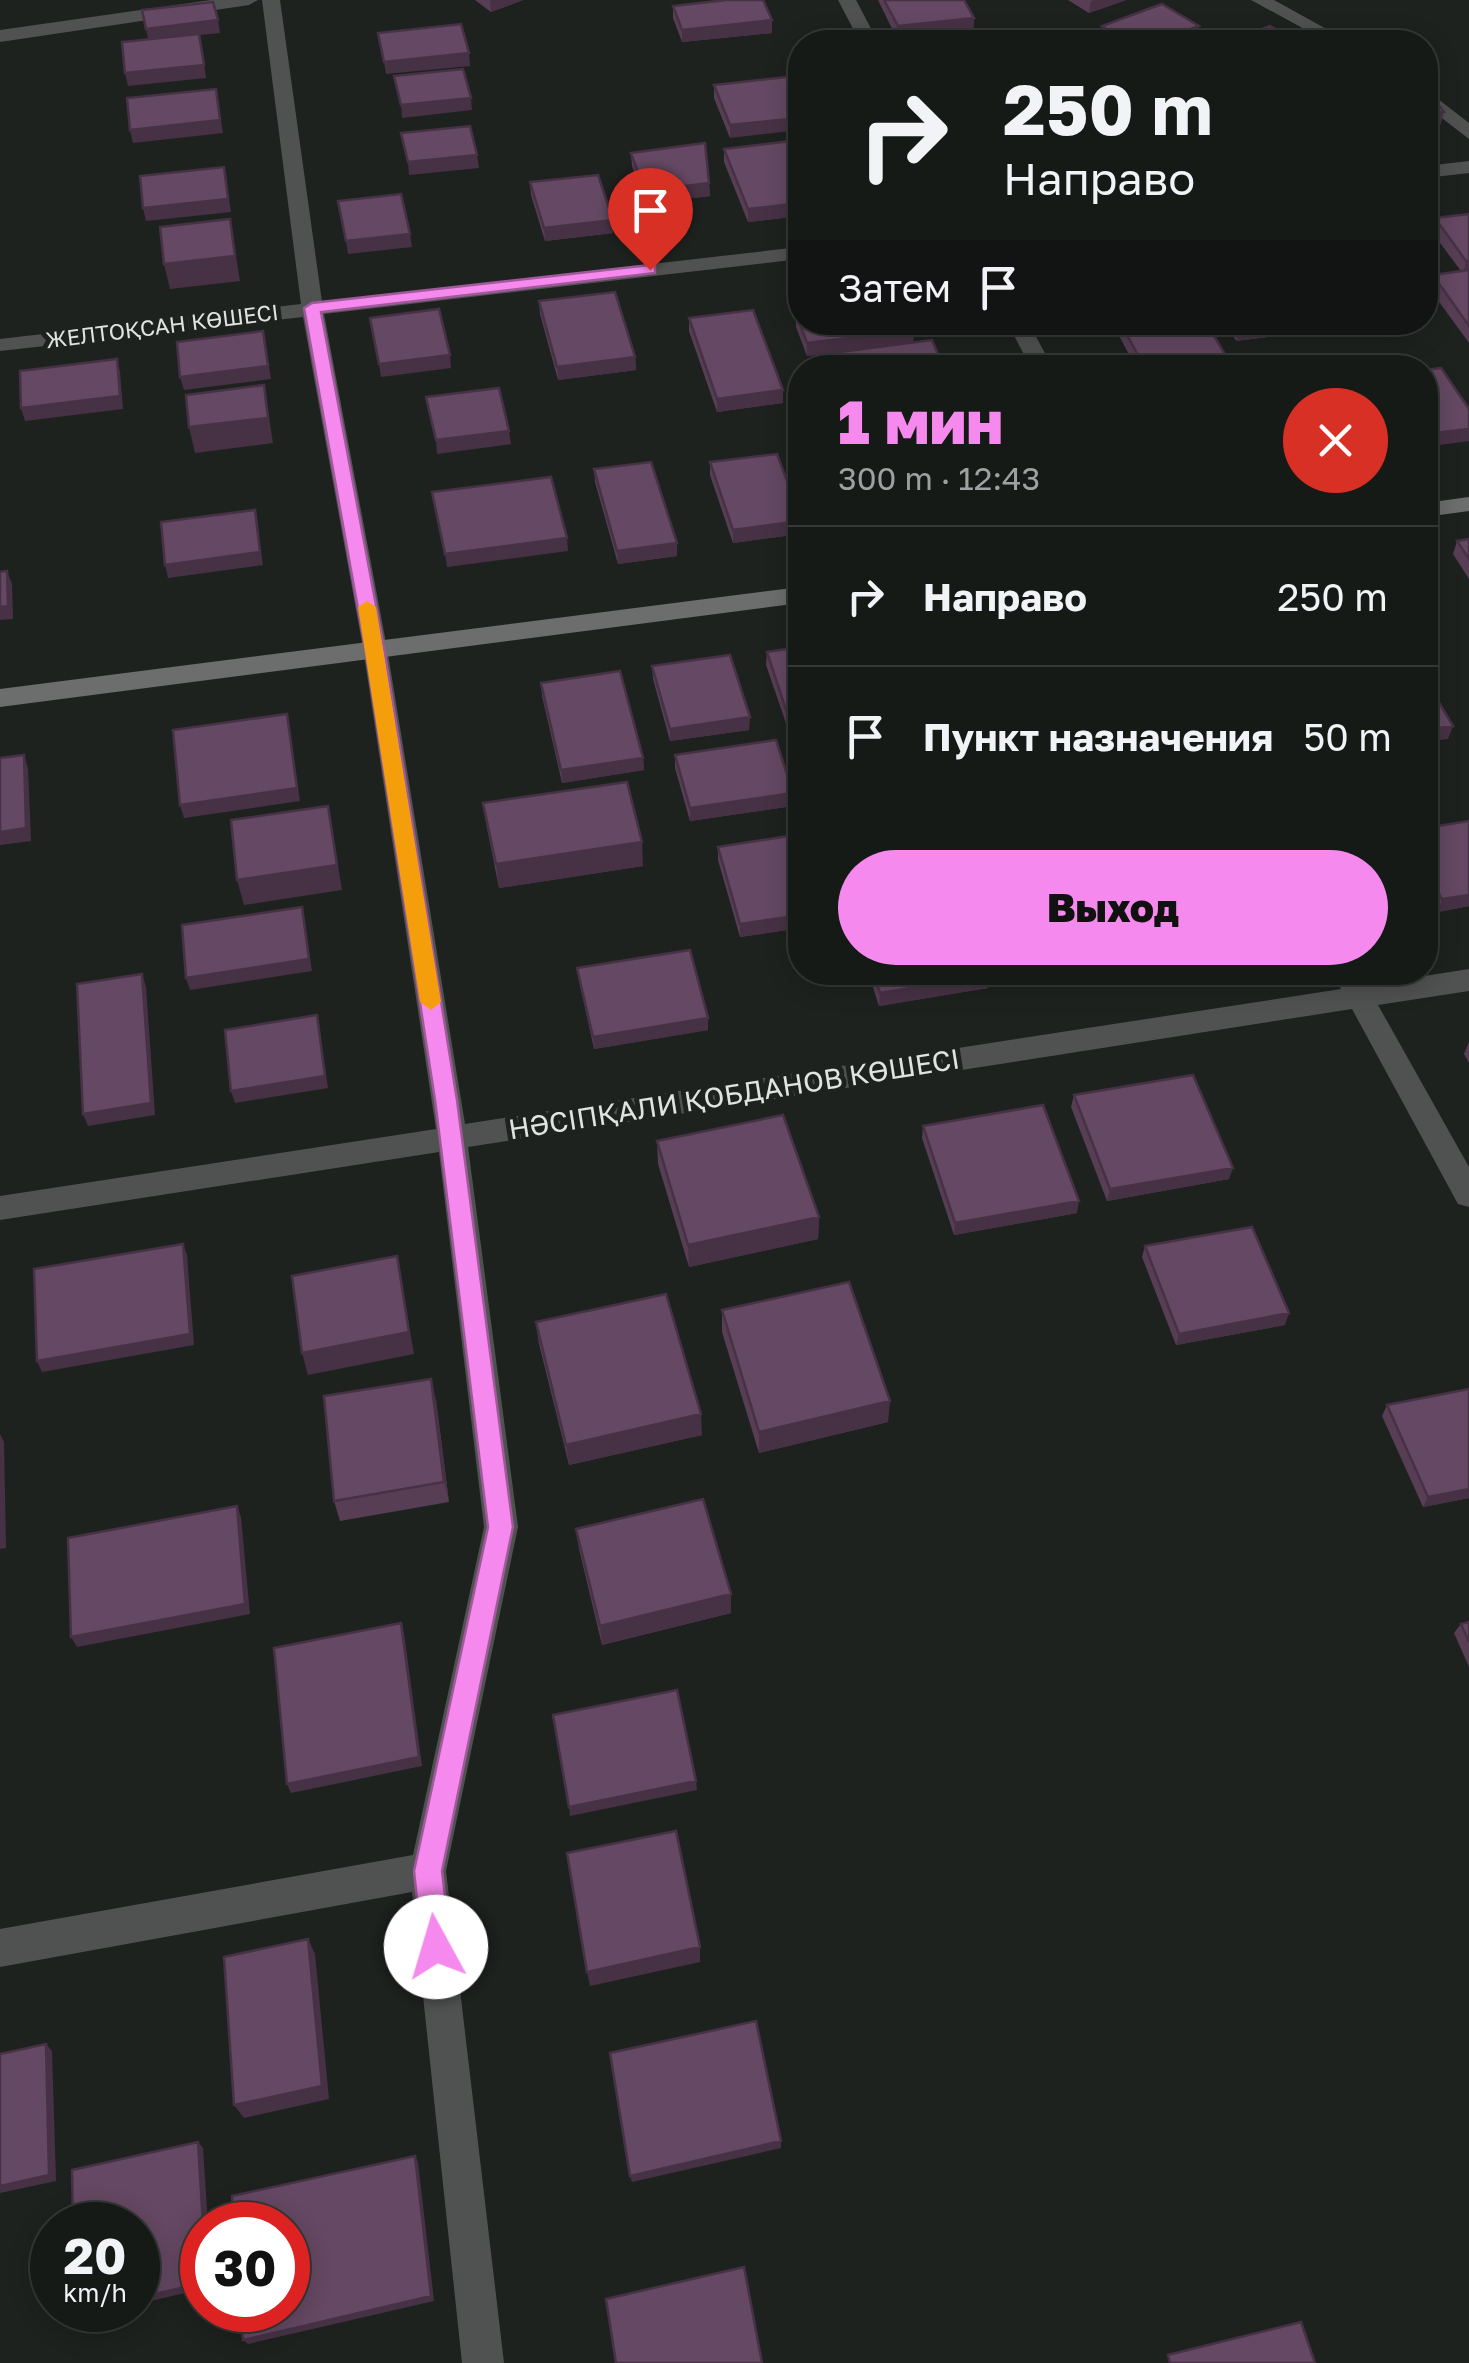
<!DOCTYPE html>
<html lang="ru">
<head>
<meta charset="utf-8">
<style>
	:root { --surface:#161a17; --page:#232724; --text:#f1f3f6; --muted:#9ea1a1; --line:#353836; --accent:#f689ee }
	body { margin:0; font-family:"Golos Text",sans-serif; background:var(--page); color:var(--text); height:100vh; display:flex; flex-direction:column; font-size:38px; white-space:nowrap }
	* { box-sizing:border-box; margin:0 }
	p { font-size:32px; color:var(--muted) }
	.icon { flex:none; width:55px; height:55px; fill:none; stroke:currentColor; stroke-width:2; stroke-linecap:round; stroke-linejoin:round }
	.map { position:relative; flex:1; overflow:hidden }
	.sheet { position:absolute; left:788px; top:355px; width:650px; height:630px; display:flex; flex-direction:column; background:var(--surface); border-radius:40px; box-shadow:0 5px 25px #0003,0 0 0 2px var(--line) }
	.sheet>* { flex:none }
	.top-card { position:absolute; left:788px; top:30px; width:650px; height:305px; border-radius:40px; box-shadow:0 5px 25px #0003,0 0 0 2px var(--line); background:#161a17; color:var(--text); overflow:hidden }
	.speed { position:absolute; left:30px; top:2202px; display:flex; gap:20px; font-size:50px; font-weight:700; text-align:center }
	.speed>* { display:grid; place-content:center; width:130px; height:130px; border-radius:50%; background:var(--surface); box-shadow:0 5px 25px #0003,0 0 0 2px var(--line); line-height:1 }
	.speed small { font-size:25px; font-weight:400 }
	.speed .limit { border:15px solid #d22; background:#fff; color:#111 }
	.pin { position:absolute; display:grid; place-items:center; width:85px; height:85px; color:#fff; margin:-102px -42px; border-radius:50% 50% 50% 0; rotate:-45deg; box-shadow:0 0 10px #0007 }
	.pin .icon { rotate:45deg }
	.me { position:absolute; width:110px; margin:-55px; rotate:354deg; stroke-linejoin:round; filter:drop-shadow(0 0 8px #0008) }
	.turn { display:flex; align-items:center; gap:35px; height:210px; padding:0 50px; font-size:45px }
	.turn .icon { width:130px; height:130px; stroke-width:2.5 }
	.turn b { display:block; font-size:70px; line-height:85px }
	.then { display:flex; align-items:center; height:95px; padding:0 50px; background:#0003; gap:20px; font-size:38px }
	.round { display:grid; place-items:center; flex:none; width:105px; height:105px; border-radius:52px; background:var(--page) }
	.summary { display:flex; align-items:center; justify-content:space-between; height:170px; padding:0 50px }
	h1 { font-size:60px; font-weight:800; line-height:75px; color:var(--accent) }
	.button { display:flex; gap:20px; margin-top:auto; padding:20px 50px }
	.button a { flex:1; height:115px; border-radius:60px; background:var(--accent); color:#111; font-size:40px; font-weight:800; line-height:115px; text-align:center }
	ul { padding:0; list-style:none }
	li { display:flex; align-items:center; gap:30px; height:140px; padding:0 50px; border-top:2px solid var(--line) }
	li div { flex:1 }
	li b { display:block; font-size:38px }
	li em { font-style:normal }
	.map>svg:first-child { display:block }
</style>
</head>
<body>
<div class="map">
<svg width="1469" height="2363" viewBox="0 0 1469 2363">
	<rect width="100%" height="100%" fill="#1e221f"/>
	<g fill="none" stroke-linecap="round" stroke-linejoin="round">
		<!-- street -->
		<path fill="#505251" fill-rule="evenodd" d="M211 0H258L249 5 0 42V30Z
			M262 0H280L322 302 800 247V259L324 314 387 648 465 1124 1341 989 1332 972H1360L1367 985 1469 969V991L1378 1005 1469 1167V1207L1458 1204 1352 1009 468 1147 518 1527 446 1871 504 2363H462L412 1892 0 1967V1929L413 1855 484 1527 439 1152 0 1220V1196L436 1129 363 648 303 317 0 351V339L301 304Z
			M838 0H856L878 42H860Z
			M1251 0H1274L1350 42H1328Z
			M1425 89 1469 123V139L1425 105Z
			M1469 161V173L1425 178V166Z
			M1007 322H1028L1053 368H1031Z"/>
		<!-- secondary -->
		<path fill="#6b6e6c" fill-rule="evenodd" d="M1469 497V511L1425 517V503Z
			M800 587V603L0 707V689Z"/>
	</g>
	<!-- wall -->
	<path fill="#573e55" d="M475 0H523L491 12Z
		M878 0H964L974 18 973 31 897 39Z
		M1068 0H1126L1089 13Z
		M673 6 772 33 682 42 673 18Z
		M1102 26H1199L1197 39 1187 42H1106L1100 39Z
		M795 76 730 138 714 98V85Z
		M800 140V216L748 222 724 162V149Z
		M631 153 709 183 710 196 645 204 632 166Z
		M530 182 613 220V233L545 241 531 195Z
		M1469 214V343L1429 288 1433 275 1461 271 1431 231 1435 218Z
		M539 301 635 357 636 370 558 380 540 314Z
		M796 314 914 330 913 343 807 356 796 327Z
		M689 318 783 403 717 412 689 331Z
		M1112 322H1206L1227 368H1136Z
		M1225 322H1318L1316 331 1236 341Z
		M832 353 944 368H832Z
		M710 462 800 516V534L733 543 710 475Z
		M594 469 677 556 618 564 595 482Z
		M1469 539V579L1453 554 1457 541Z
		M800 647 788 729 766 665 767 652Z
		M652 666 749 730 670 741 653 679Z
		M541 683 643 758 644 770 562 783 542 696Z
		M675 755 793 806 690 821 675 768Z
		M483 803 643 866 499 888 487 828Z
		M1469 821V906L1438 912 1425 888V828Z
		M718 847 800 849V928L740 937 718 860Z
		M577 968 708 1018V1030L594 1049 579 980Z
		M868 972H989L988 988 879 1006Z
		M1469 1042V1063L1464 1054Z
		M1074 1095 1229 1179 1107 1201 1071 1107Z
		M923 1126 1077 1213 954 1235 922 1138Z
		M657 1141 819 1217 818 1239 689 1267 658 1164Z
		M1145 1246 1285 1325 1176 1345 1142 1257Z
		M722 1310 888 1422 759 1453 722 1332Z
		M536 1322 702 1435 569 1465 539 1344Z
		M436 1400 449 1502 340 1521 334 1501Z
		M1387 1405 1469 1498 1423 1507 1382 1416Z
		M576 1529 731 1613 602 1645 579 1549Z
		M1469 1622V1667L1454 1633 1461 1624Z"/>
	<!-- shaded-wall -->
	<path fill="#473245" d="M490 0H523L491 12Z
		M1094 0H1126L1089 13 1091 1Z
		M974 18 973 31 897 39 898 26Z
		M218 20 220 33 200 35 206 78 128 86 125 73 149 42 146 29Z
		M772 20V33L682 42V30Z
		M1199 26 1197 39 1187 42H1156Z
		M469 53 470 66 386 74 384 62Z
		M216 89 223 133 133 143 130 130Z
		M471 98 472 110 402 118 401 105Z
		M1444 112 1437 137 1425 138V114Z
		M800 118V130L730 138V125Z
		M477 155 479 168 409 175 408 162Z
		M226 180 231 212 146 221 143 208Z
		M709 183 710 196 645 204V191Z
		M800 203V216L748 222V209Z
		M230 219 240 281 170 289 164 264Z
		M613 220V233L545 241 544 228Z
		M410 234 412 247 348 254 346 241Z
		M1466 261H1469V273L1463 274Z
		M1286 322H1318L1316 331 1236 341 1239 328Z
		M1342 322H1404L1340 331Z
		M914 330 913 343 807 356V343Z
		M263 331 271 379 184 390 180 377Z
		M450 355 451 368 381 377 379 364Z
		M635 357 636 370 558 380 557 367Z
		M117 359 120 372 123 409 25 421 21 408Z
		M1229 361 1227 368H1177Z
		M264 385 273 443 195 453 189 427Z
		M783 390V403L717 412V399Z
		M1469 429V441L1425 447V434Z
		M509 431 511 444 437 454 436 440Z
		M255 510 263 565 168 578 165 565Z
		M800 521V534L733 543V530Z
		M567 538 568 551 447 567 445 554Z
		M677 543V556L618 564 617 551Z
		M7 571 12 584 13 619 0 620V607Z
		M287 714 300 801 184 818 180 805Z
		M800 714V727L788 729V716Z
		M750 717 749 730 670 741V729Z
		M1453 726 1448 739 1425 742V730Z
		M24 755 28 768 31 841 0 845V832Z
		M643 758 644 770 562 783 561 770Z
		M793 793V806L690 821V808Z
		M328 806 342 890 244 905 237 880Z
		M642 842 643 866 499 888 496 864Z
		M1469 895V906L1438 912 1442 899Z
		M302 907 312 971 190 990 186 978Z
		M800 915V928L740 937V924Z
		M142 974 146 987 155 1115 88 1126 83 1114Z
		M990 975 988 988 879 1006 880 993Z
		M317 1015 328 1088 235 1103 231 1091Z
		M708 1018V1030L594 1049 593 1037Z
		M1233 1168 1229 1179 1107 1201 1110 1189Z
		M1079 1201 1077 1213 954 1235 955 1223Z
		M819 1217 818 1239 689 1267 688 1245Z
		M183 1244 187 1255 194 1345 42 1372 37 1361Z
		M397 1256 414 1354 308 1375 302 1353Z
		M1289 1313 1285 1325 1176 1345 1179 1334Z
		M431 1379 436 1400 449 1502 444 1482Z
		M890 1401 888 1422 759 1453V1432Z
		M701 1414 702 1435 569 1465 566 1445Z
		M0 1434 4 1442 6 1548 0 1549Z
		M1469 1489V1498L1423 1507 1428 1497Z
		M237 1506 241 1517 250 1614 77 1647 71 1637Z
		M731 1594V1613L602 1645 600 1626Z
		M401 1623 404 1633 422 1766 291 1793 287 1784Z
		M696 1781 697 1790 570 1816 569 1807Z
		M308 1939 315 1954 329 2099 244 2118 234 2105Z
		M700 1947V1962L590 1986 587 1972Z
		M46 2044 52 2051 56 2181 0 2193V2186Z
		M781 2141V2148L632 2182 630 2176Z
		M198 2142 203 2148 208 2225H203Z
		M415 2156 418 2162 434 2301 248 2344 243 2340Z
		M202 2283V2289L138 2304V2298Z
		M84 2310H111L83 2316 76 2312Z"/>
	<!-- building -->
	<path fill="#654863" stroke="#473245" stroke-width="2.5" d="M727 0H763L772 20 682 30 673 6Z
		M884 0H964L974 18 898 26Z
		M213 2 218 20 146 29 142 10Z
		M1162 4 1199 26 1156 42H1127L1102 26Z
		M461 24 469 53 384 62 378 33Z
		M1270 26 1297 42H1228Z
		M199 34 204 65 125 73 122 42Z
		M976 37 979 42H926Z
		M463 69 471 98 401 105 394 76Z
		M795 76 800 88V118L730 125 714 85Z
		M1425 88 1444 112 1425 114Z
		M216 89 220 120 130 130 127 98Z
		M470 126 477 155 408 162 401 133Z
		M800 140V203L748 209 724 149Z
		M705 143 709 183 645 191 631 153Z
		M224 167 228 199 143 208 140 176Z
		M598 175 613 220 544 228 530 182Z
		M401 194 410 234 346 241 338 201Z
		M1469 214V261H1466L1435 218Z
		M230 219 235 256 164 264 160 227Z
		M1469 270V326L1433 275Z
		M615 292 635 357 557 367 539 301Z
		M439 309 450 355 379 364 370 318Z
		M753 310 783 390 717 399 689 318Z
		M796 314H800V322H911L914 330 807 343Z
		M1120 322H1206L1229 361 1177 368H1145Z
		M1235 322H1286L1239 328Z
		M263 331 268 366 180 377 177 342Z
		M932 340 944 368H838L832 353Z
		M117 359 120 396 21 408 20 371Z
		M1441 368 1469 409V429L1425 434V370Z
		M264 385 268 418 189 427 186 395Z
		M499 388 509 431 436 440 426 397Z
		M777 454 800 516V521L733 530 710 462Z
		M651 462 677 543 617 551 594 469Z
		M551 477 567 538 445 554 432 492Z
		M255 510 260 552 165 565 161 522Z
		M1469 539V559L1457 541Z
		M7 571 8 606 0 607V572Z
		M800 647V714L788 716 767 652Z
		M730 655 750 717 670 729 652 666Z
		M620 671 643 758 561 770 541 683Z
		M1425 679 1453 726 1425 730Z
		M287 714 297 788 180 805 173 730Z
		M776 740 793 793 690 808 675 755Z
		M24 755 26 828 0 832V758Z
		M627 782 642 842 496 864 483 803Z
		M328 806 337 865 237 880 231 820Z
		M1469 821V895L1442 899 1425 867V828Z
		M795 835 800 849V915L740 924 718 847Z
		M302 907 309 959 186 978 182 925Z
		M690 950 708 1018 593 1037 577 968Z
		M873 972H989L990 975 880 993Z
		M142 974 151 1103 83 1114 77 984Z
		M317 1015 325 1076 231 1091 225 1030Z
		M1193 1075 1233 1168 1110 1189 1074 1095Z
		M1043 1105 1079 1201 955 1223 923 1126Z
		M783 1115 819 1217 688 1245 657 1141Z
		M1252 1227 1289 1313 1179 1334 1145 1246Z
		M183 1244 190 1334 37 1361 34 1269Z
		M397 1256 409 1332 302 1353 292 1276Z
		M849 1282 890 1401 759 1432 722 1310Z
		M666 1294 701 1414 566 1445 536 1322Z
		M431 1379 444 1482 334 1501 324 1396Z
		M1469 1389V1489L1428 1497 1387 1405Z
		M703 1499 731 1594 600 1626 576 1529Z
		M237 1506 245 1604 71 1637 68 1538Z
		M1469 1622V1642L1461 1624Z
		M401 1623 419 1757 287 1784 274 1648Z
		M677 1690 696 1781 569 1807 553 1715Z
		M676 1831 700 1947 587 1972 567 1853Z
		M308 1939 322 2086 234 2105 224 1957Z
		M756 2021 781 2141 630 2176 610 2053Z
		M46 2044 49 2175 0 2186V2054Z
		M198 2142 203 2225 202 2283 138 2298V2225H73L72 2170Z
		M415 2156 431 2296 243 2340 240 2310H288V2225H234L232 2196Z
		M744 2267 762 2363H616L606 2299Z
		M1301 2322 1315 2363H1170L1168 2355Z"/>
	<!-- route -->
	<path fill="#f689ee" stroke="#a0599b" stroke-width="2.5" d="M650 265 655 266V273L321 312 384 648 457 1100 513 1527 442 1871 451 1947 446 1957 436 1961 426 1957 422 1947 414 1871 488 1527 435 1100 365 648 304 308 312 303Z"/>
	<!-- slow -->
	<path fill="#f59e0b" d="M367 601 376 607 441 1002 431 1010 420 1002 358 607Z"/>
	<g text-anchor="middle" stroke-width="10" stroke-linejoin="round" paint-order="stroke">
		<!-- far-street labels -->
		<g font-size="22" fill="#e1e3e1" stroke="#1e221f">
			<text transform="translate(162 326) rotate(-7)" y="8">ЖЕЛТОҚСАН КӨШЕСІ</text>
		</g>
		<!-- street labels -->
		<g font-size="28" fill="#e1e3e1" stroke="#1e221f">
			<text transform="translate(734 1094) rotate(-9)" y="10">НӘСІПҚАЛИ ҚОБДАНОВ КӨШЕСІ</text>
		</g>
	</g>
</svg>
<div class="speed"><div>20<small>km/h</small></div><div class="limit">30</div></div>
<div class="pin" style="left:650px;top:270px;background:#d93025"><svg class="icon" aria-label="arrive" viewBox="0 0 24 24"><path d="M6 21V4h12l-3 4 3 4H6"/></svg></div>
<svg class="me" style="left:436px;top:1947px" viewBox="-20 -20 40 40"><circle r="19" fill="#fff"/><path d="M0-13L10 11 0 6-10 11z" fill="#f689ee"/></svg>
<div class="top-card">
<div class="turn"><svg class="icon" aria-label="right" viewBox="0 0 24 24"><path d="M7 20v-9h11M14 6l5 5-5 5"/></svg><div><b>250 m</b>Направо</div></div>
<div class="then">Затем<svg class="icon" aria-label="arrive" viewBox="0 0 24 24"><path d="M6 21V4h12l-3 4 3 4H6"/></svg></div>
</div>
<section class="sheet">
<div class="summary"><div><h1>1 мин</h1><p>300 m · 12:43</p></div><a class="round" style="background:#d93025;color:#fff"><svg class="icon" aria-label="close" viewBox="0 0 24 24"><path d="M6 6l12 12M18 6L6 18"/></svg></a></div>
<ul>
<li><svg class="icon" aria-label="right" viewBox="0 0 24 24"><path d="M7 20v-9h11M14 6l5 5-5 5"/></svg><div><b>Направо</b></div><em>250 m</em></li>
<li><svg class="icon" aria-label="arrive" viewBox="0 0 24 24"><path d="M6 21V4h12l-3 4 3 4H6"/></svg><div><b>Пункт назначения</b></div><em>50 m</em></li>
</ul>
<div class="button"><a>Выход</a></div>
</section>
</div>
</body>
</html>
